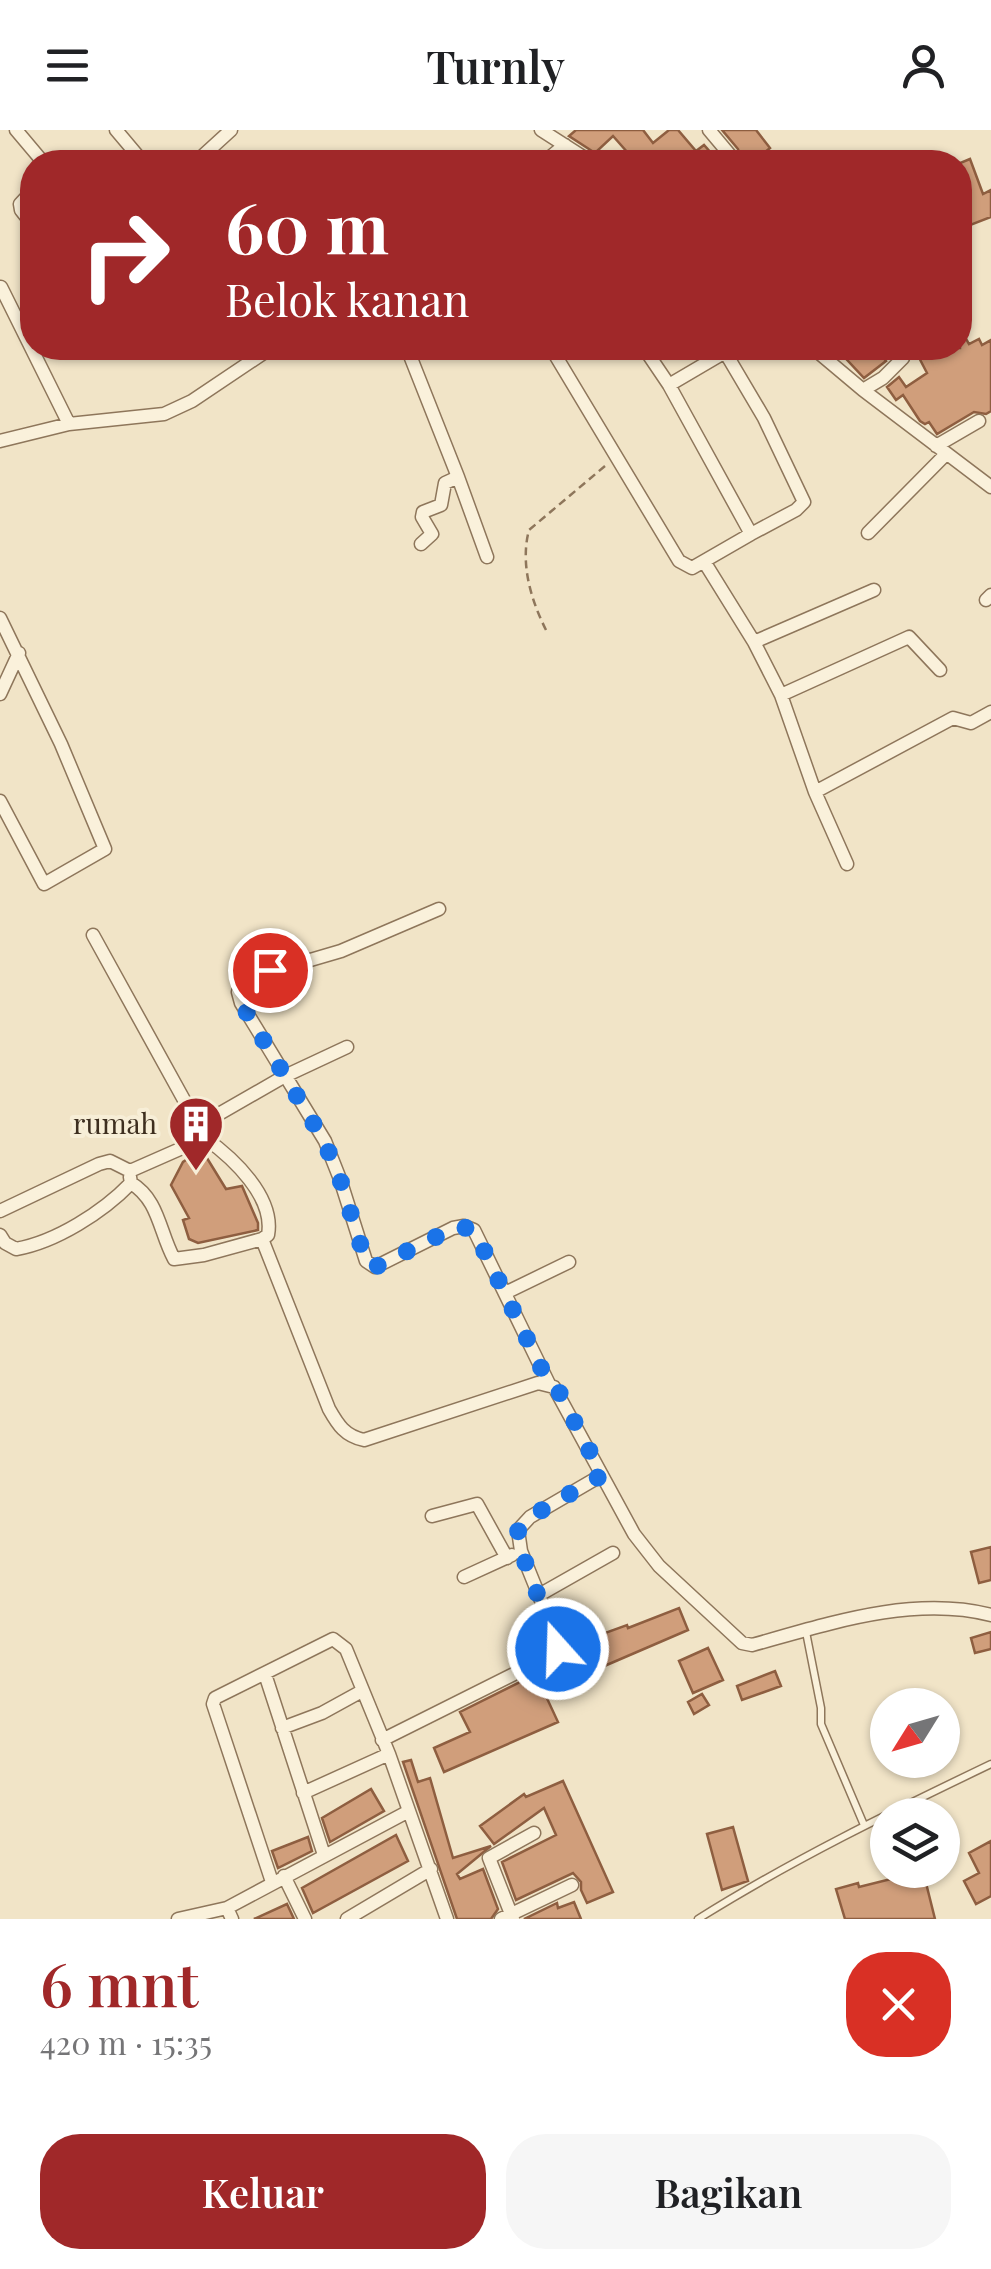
<!DOCTYPE html>
<html lang="id">
<head>
<meta charset="utf-8">
<style>
	:root { --surface:#fff; --page:#f6f6f6; --text:#202124; --muted:#757577; --accent:#a02829 }
	body { margin:0; font-family:"Playfair Display",serif; background:var(--page); color:var(--text); height:100vh; display:flex; flex-direction:column; font-size:38px; white-space:nowrap }
	* { box-sizing:border-box; margin:0 }
	p { font-size:32px; color:var(--muted) }
	.icon { flex:none; width:55px; height:55px; fill:none; stroke:currentColor; stroke-width:2; stroke-linecap:round; stroke-linejoin:round }
	.map { position:relative; height:1789px; overflow:hidden }
	.panel { display:flex; flex-direction:column; background:var(--surface); flex:1 }
	.panel>* { flex:none }
	.top-card { position:absolute; left:20px; top:20px; width:952px; height:210px; border-radius:40px; box-shadow:0 2px 8px #0004; background:#a02829; color:#fff; overflow:hidden }
	.needle { width:65px; rotate:233deg }
	.fabs { position:absolute; left:870px; top:1558px; display:grid; gap:20px }
	.fabs a { display:grid; place-items:center; width:90px; height:90px; border-radius:50%; background:var(--surface); box-shadow:0 2px 8px #0004; font-size:50px }
	.pin { position:absolute; display:grid; place-items:center; width:85px; height:85px; color:#fff; margin:-42px; border:5px solid #fff; border-radius:50%; box-shadow:0 2px 10px #0007 }
	.me { position:absolute; width:110px; margin:-55px; rotate:340deg; stroke-linejoin:round; filter:drop-shadow(0 0 8px #0008) }
	.turn { display:flex; align-items:center; gap:35px; height:210px; padding:0 40px; font-size:45px }
	.turn .icon { width:130px; height:130px; stroke-width:2.5 }
	.turn b { display:block; font-size:70px; line-height:85px }
	.round { display:grid; place-items:center; flex:none; width:105px; height:105px; border-radius:40px; background:var(--page) }
	.headline { display:flex; align-items:center; justify-content:space-between; height:170px; padding:0 40px }
	h1 { font-size:60px; font-weight:600; line-height:75px; color:var(--accent) }
	.cta { display:flex; gap:20px; margin-top:auto; padding:20px 40px }
	.cta a { flex:1; height:115px; border-radius:40px; background:var(--accent); color:#fff; font-size:40px; font-weight:600; line-height:115px; text-align:center }
	.cta a+a { background:var(--page); color:var(--text) }
	header { display:flex; justify-content:space-between; align-items:center; height:130px; padding:0 40px; background:var(--surface); font-size:45px; font-weight:600 }
	.map>svg:first-child { display:block }
</style>
</head>
<body>
<header><svg class="icon" aria-label="menu" viewBox="0 0 24 24"><path d="M4 6h16M4 12h16M4 18h16"/></svg>Turnly<svg class="icon" aria-label="person" viewBox="0 0 24 24"><circle cx="12" cy="8" r="4"/><path d="M4 21q1-7 8-7t8 7"/></svg></header>
<div class="map">
<svg width="991" height="1789" viewBox="0 0 991 1789">
	<rect width="100%" height="100%" fill="#f1e4c7"/>
	<!-- building -->
	<path fill="#d09e7b" stroke="#8e5e40" stroke-width="2.5" d="M576 0H643L653 13 669 0H678L696 21 704 15 719 32H636L613 6 595 23 569 6Z
		M722 0H756L770 18 764 23 771 32H742L738 19Z
		M970 29 983 64 991 60V87L960 99V33Z
		M960 198 969 214 979 209 982 215 991 210V281L986 284 974 282 937 304 929 292 925 294 920 291 903 265 896 270 887 257 899 247 906 257 927 243 914 218H960Z
		M836 218H875L886 231 864 248Z
		M202 1020 226 1059 242 1056 258 1093V1100L198 1113 189 1109 183 1090 189 1088 171 1055 183 1032Z
		M991 1417V1450L979 1453 971 1422Z
		M679 1478 688 1500 544 1562 558 1592 444 1642 434 1618 470 1602 460 1582 560 1532 570 1524 569 1516 627 1495 628 1498Z
		M991 1502V1519L975 1523 971 1508Z
		M708 1518 723 1550 693 1563 679 1531Z
		M775 1541 781 1556 742 1570 737 1556Z
		M702 1564 709 1575 694 1584 688 1572Z
		M411 1630 418 1652 430 1648 453 1728 491 1716 457 1744 460 1749 483 1739 498 1779 491 1789H457L403 1632Z
		M563 1651 613 1762 587 1773 581 1760V1752L573 1743 516 1770 502 1732 556 1705 544 1678 494 1714 480 1696 524 1664 526 1667Z
		M371 1659 384 1681 330 1712 322 1688Z
		M733 1697 748 1751 722 1760 707 1704Z
		M396 1705 408 1731 313 1783 302 1758Z
		M308 1707 312 1721 278 1738 272 1721Z
		M991 1711V1766L976 1774 964 1751 979 1743 969 1723Z
		M923 1741 935 1789H845L836 1759 858 1753 859 1757Z
		M574 1772 581 1789H524L557 1773 558 1778Z
		M287 1774 294 1789H254Z"/>
	<g fill="none" stroke-linecap="round" stroke-linejoin="round">
		<!-- lane casing -->
		<g stroke="#8e765b" stroke-width="9">
			<path id="lane" d="M806 1502 821 1578V1594L864 1695
				M698 1789C792 1730 891 1682 991 1634"/>
		</g>
		<!-- street casing -->
		<g stroke="#8e765b" stroke-width="15">
			<path id="street" d="M16 0 43 32
				M116 0 143 32
				M541 0 591 32
				M709 0 730 25 729 32
				M196 32 231 0
				M544 32 565 15
				M32 61 20 74 21 80 32 94
				M1 157 69 294
				M407 218 458 347 445 353 441 375 423 382 422 387 432 404 421 414
				M551 218 679 431 692 438 751 404
				M644 218 669 255
				M813 218 863 260 991 357
				M725 222 764 288 804 372 796 380 751 404 669 255 732 218
				M863 260 883 248 903 228
				M0 311 69 294 164 284 192 271 271 218
				M936 316 979 291
				M458 347 487 427
				M868 403 946 324
				M705 433 754 512 781 565 909 507 940 540
				M986 470 991 465
				M0 488 61 614 105 719 44 754 0 671
				M754 512 874 460
				M0 564 19 523
				M781 565 815 662 953 588 971 593 991 582
				M815 662 847 734
				M439 779 341 821 242 850 238 862 241 873 325 1011 340 1049 366 1131 375 1137 453 1098 464 1096 474 1100 549 1254
				M198 996 285 946 347 917
				M205 1008C233 1028 275 1067 268 1105L262 1109
				M131 1053C159 1070 159 1101 174 1129L204 1125 262 1109 329 1279C338 1295 345 1306 364 1310L538 1253 554 1257 634 1404 659 1436 742 1513 752 1515C828 1494 912 1465 991 1485
				M0 1081 99 1034 110 1031 130 1041 205 1008 93 805
				M0 1105 5 1113 16 1119C56 1112 103 1082 131 1053L130 1047
				M505 1163 569 1132
				M432 1386 477 1374 507 1428
				M464 1447 512 1425
				M539 1465 613 1423
				M265 1544 324 1725
				M282 1598 322 1583 362 1561
				M382 1610 556 1523 559 1515 521 1421 518 1400 530 1387 602 1345
				M303 1663 389 1624
				M284 1746 305 1789
				M272 1752 213 1574 215 1568 333 1509 346 1519 389 1624 447 1789
				M178 1789 227 1778
				M232 1789 227 1778 409 1681
				M347 1789 431 1739
				M501 1789 572 1755
				M513 1789 489 1728 534 1703"/>
		</g>
		<!-- path -->
		<path stroke="#8e765b" stroke-width="2.5" stroke-dasharray="8 5" stroke-linecap="butt" d="M546 500C531 470 520 434 529 400L605 336"/>
		<!-- lane -->
		<use href="#lane" stroke="#faf1db" stroke-width="6"/>
		<!-- street -->
		<use href="#street" stroke="#faf1db" stroke-width="12"/>
	</g>
	<g fill="none" stroke-linecap="round" stroke-linejoin="round">
		<!-- route -->
		<path stroke="#1a73e8" stroke-width="18" stroke-dasharray="0 32.4" d="M270 840 242 850 238 862 241 873 324 1011 340 1049 366 1132 375 1137 458 1096 474 1100 549 1254 558 1260 602 1345 530 1387 518 1400 521 1421 558 1519"/>
	</g>
	<!-- icons -->
	<defs>
		<g id="building-pin" transform="scale(2.875)"><path d="M0 17L-7.5 6A9.5 9.5 0 1 1 7.5 6Z" fill="#a02829" stroke="#f7eed7"/><path d="M-4-6H4V6H1V3H-1V6H-4ZM-2.5-4.3h1.7v1.8h-1.7ZM.8-4.3h1.7v1.8H.8ZM-2.5-1h1.7V.8h-1.7ZM.8-1h1.7V.8H.8Z" fill="#fff"/></g>
	</defs>
	<g fill-rule="evenodd">
		<use href="#building-pin" x="196" y="994"/>
	</g>
	<g text-anchor="middle" stroke-width="8" stroke-linejoin="round" paint-order="stroke">
		<!-- poi labels -->
		<g font-size="28" fill="#3d2e1f" stroke="#f7eed7" text-anchor="end">
			<text x="157" y="1004">rumah</text>
		</g>
	</g>
</svg>
<div class="fabs">
<a><svg class="needle" viewBox="-14 -14 28 28"><path d="M0-13l5 13h-10z" fill="#e53935"/><path d="M0 13l5-13h-10z" fill="#757577"/></svg></a>
<a><svg class="icon" aria-label="layers" viewBox="0 0 24 24"><path d="M12 4l9 5-9 5-9-5zM3 14l9 5 9-5"/></svg></a>
</div>
<div class="pin" style="left:270px;top:840px;background:#d93025"><svg class="icon" aria-label="arrive" viewBox="0 0 24 24"><path d="M6 21V4h12l-3 4 3 4H6"/></svg></div>
<svg class="me" style="left:558px;top:1519px" viewBox="-20 -20 40 40"><circle r="17" fill="#1a73e8" stroke="#fff" stroke-width="3"/><path d="M0-11L8 9 0 5-8 9z" fill="#fff"/></svg>
<div class="top-card">
<div class="turn"><svg class="icon" aria-label="right" viewBox="0 0 24 24"><path d="M7 20v-9h11M14 6l5 5-5 5"/></svg><div><b>60 m</b>Belok kanan</div></div>
</div>
</div>
<section class="panel">
<div class="headline"><div><h1>6 mnt</h1><p>420 m · 15:35</p></div><a class="round" style="background:#d93025;color:#fff"><svg class="icon" aria-label="close" viewBox="0 0 24 24"><path d="M6 6l12 12M18 6L6 18"/></svg></a></div>
<div class="cta"><a>Keluar</a><a>Bagikan</a></div>
</section>
</body>
</html>
